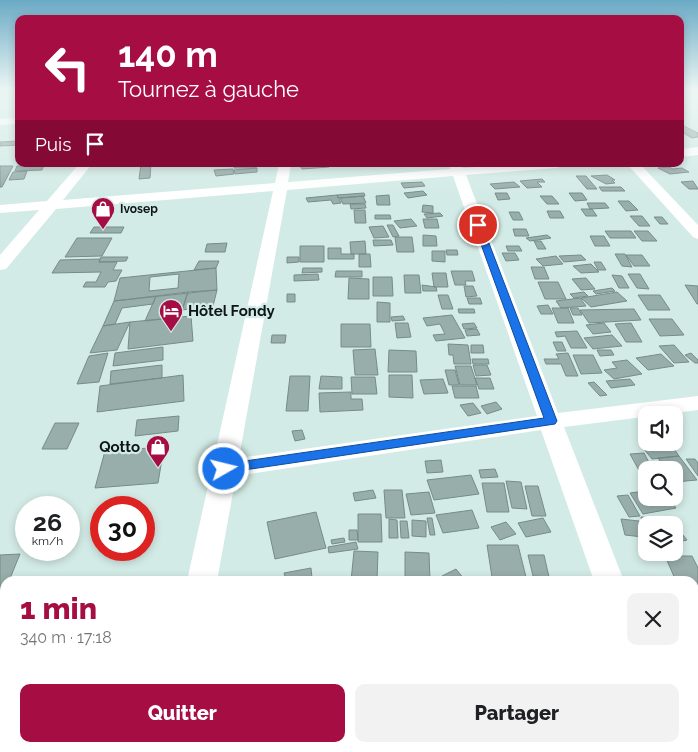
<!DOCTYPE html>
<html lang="fr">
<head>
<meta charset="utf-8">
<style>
	:root { --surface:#fff; --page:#f2f2f2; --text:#202124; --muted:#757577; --accent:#a50d43 }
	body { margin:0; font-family:Raleway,sans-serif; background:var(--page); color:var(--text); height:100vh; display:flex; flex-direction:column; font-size:19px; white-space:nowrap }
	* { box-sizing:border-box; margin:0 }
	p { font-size:16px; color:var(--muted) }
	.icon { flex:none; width:28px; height:28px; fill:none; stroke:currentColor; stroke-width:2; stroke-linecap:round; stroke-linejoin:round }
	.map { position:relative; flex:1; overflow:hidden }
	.sheet { position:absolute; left:0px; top:576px; width:699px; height:176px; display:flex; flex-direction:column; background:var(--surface); border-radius:15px 15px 0 0; box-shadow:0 2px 8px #0003 }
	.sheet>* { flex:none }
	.banner { position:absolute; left:15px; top:15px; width:669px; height:152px; border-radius:10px; box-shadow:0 2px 8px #0003; background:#a50d43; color:#fff; overflow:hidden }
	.controls { position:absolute; left:638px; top:406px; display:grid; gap:10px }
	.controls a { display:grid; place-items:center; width:45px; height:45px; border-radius:10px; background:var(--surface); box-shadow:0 2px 8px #0003; font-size:25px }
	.speed { position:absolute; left:15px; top:496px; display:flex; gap:10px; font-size:25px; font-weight:700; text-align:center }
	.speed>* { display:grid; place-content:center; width:65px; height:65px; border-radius:50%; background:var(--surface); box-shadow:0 2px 8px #0003; line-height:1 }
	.speed small { font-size:12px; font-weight:400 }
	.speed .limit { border:8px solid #d22; background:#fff; color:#111 }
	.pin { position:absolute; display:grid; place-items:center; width:42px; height:42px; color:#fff; margin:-21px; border:2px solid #fff; border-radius:50%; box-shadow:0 1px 5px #0007 }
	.me { position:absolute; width:55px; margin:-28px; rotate:82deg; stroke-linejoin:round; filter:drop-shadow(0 0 4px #0008) }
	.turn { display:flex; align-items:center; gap:18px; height:105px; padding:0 20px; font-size:22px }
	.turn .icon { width:65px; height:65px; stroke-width:2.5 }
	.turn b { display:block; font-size:35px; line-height:42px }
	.then { display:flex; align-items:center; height:48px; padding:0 20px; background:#0003; gap:10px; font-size:19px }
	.round { display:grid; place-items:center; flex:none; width:52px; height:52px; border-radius:10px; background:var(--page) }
	.summary { display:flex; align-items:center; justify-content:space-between; height:85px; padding:0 20px }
	h1 { font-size:30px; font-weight:800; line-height:38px; color:var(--accent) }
	.button { display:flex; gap:10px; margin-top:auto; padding:10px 20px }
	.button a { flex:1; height:58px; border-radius:10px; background:var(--accent); color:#fff; font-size:20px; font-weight:800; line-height:58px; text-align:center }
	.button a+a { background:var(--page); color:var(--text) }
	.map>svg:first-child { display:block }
</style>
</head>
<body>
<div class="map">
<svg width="698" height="752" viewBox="0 0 698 752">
	<rect width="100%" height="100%" fill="#d3ebe6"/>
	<!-- building -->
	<path fill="#98aeaa" stroke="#768c88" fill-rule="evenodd" d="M680 124 698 133V137L692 138 680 131Z
		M19 141V145L0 146V142Z
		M141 164H151L150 178 139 179Z
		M235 164H257L256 168H234Z
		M327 164 329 167 302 169 300 166Z
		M44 165 42 170 15 171 17 166Z
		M13 166 2 187H0V166Z
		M669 167 673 169 682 168 689 172 670 174 658 168Z
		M257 168V172L235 174 234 170Z
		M233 169 234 174 216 176 214 170Z
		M27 171 24 179 9 180 13 172Z
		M607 175 615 180H612L615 183 606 184 591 176Z
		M576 176H586L597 189H587Z
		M542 179 545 182H537L542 187 527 188 520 181Z
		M693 181 698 189H689L681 182Z
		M422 182 425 186 404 188 401 183Z
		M514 182 520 187 495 189 490 184Z
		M599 187H621L625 191H602Z
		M423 191 427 195 408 198 404 193Z
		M364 193 365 196 338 198 337 195Z
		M495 193H507L510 199 498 200Z
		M569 193H582L587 200 575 201Z
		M337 195 341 203 333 204 331 200 308 202 306 198Z
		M389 195 390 205H377L376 196Z
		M363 196 366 203 343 204 340 198Z
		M540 196H552L559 204H547Z
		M618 201H629L638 210 626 211Z
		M587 203H605L609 208 590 209Z
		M350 204H365L366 208 351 209Z
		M423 205 433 206V213L422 212Z
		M581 209H592L597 216H586Z
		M354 210H365L366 223H355Z
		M547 211H560L564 218H550Z
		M509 212H519L523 220H513Z
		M440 213 443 216 427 218 424 214Z
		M375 215H390L391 219H375Z
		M630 216H642L650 226H639Z
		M654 217H662L668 224H660Z
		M411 219 417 226 400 228 394 221Z
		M423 219H437L439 228H425Z
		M387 225H393L399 236 393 237Z
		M383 226 389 237 374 238 369 227Z
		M94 227H124L121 233H90Z
		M513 229H526L529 236H515Z
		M605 231H631L636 238H610Z
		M634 231H648L657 241H642Z
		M423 235 436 236 437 246H423Z
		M547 235 551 238 530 241 526 238Z
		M590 236H604L610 246H595Z
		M395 237H412L414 252H397Z
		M77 238H112L102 256 65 257Z
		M373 240H391L393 245 374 246Z
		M365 241 366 254H351L350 242Z
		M534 241H541L546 249H538Z
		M227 243 225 252H205L207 244Z
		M300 246H324V262H300Z
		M506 246H519L522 251H508Z
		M328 248H341V254H354V259H328Z
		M446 250H457L458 255H447Z
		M432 251H445V262L432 261Z
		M502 253H515L519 260 506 261Z
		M359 254H370L371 267H359Z
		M615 254H625L632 267 622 266Z
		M581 255 586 260 564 262 559 256Z
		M626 255H642L650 266H634Z
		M556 256 563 264 543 266 536 259Z
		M101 257H128L126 261 99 262Z
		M287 257H299V262L287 263Z
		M100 259 99 262H117L113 270H122L116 281 108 282 105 287H83L86 282H96L101 272 52 273 60 260Z
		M199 261H219L216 268 194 270Z
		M594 262H601L606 270H598Z
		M591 264 599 272 581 273 573 266Z
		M531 267H544L549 279H535Z
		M216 268 217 290 114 301 120 278ZM179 274 178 288 149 291 150 277Z
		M303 268H322V272L302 273Z
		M336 271H362V277H335Z
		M451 271H472L475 281H465L466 285H455Z
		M432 273H446L448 287H434Z
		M318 274 319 280 294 281V275Z
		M628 274H640L649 289 637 288Z
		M404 275H419L421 293H405Z
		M612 275 622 276 629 288H619Z
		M373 277H392L393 296H373Z
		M349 278 369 279V299H348Z
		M586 278 595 289 581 290 572 279Z
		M538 282H558L566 299H545Z
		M422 285 436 287 437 291H423Z
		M685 285 698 286V304H697Z
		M464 286H473L477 296 466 297Z
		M612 288 615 291 596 294 593 291Z
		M217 290 213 306 182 310 188 292Z
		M188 292 180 317 145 321 156 296Z
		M584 292 588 296 574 298 570 294Z
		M617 292 627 301 591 307 581 298Z
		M287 294H295V302H287Z
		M438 295H448L453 309H442Z
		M638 295H660L670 310H648Z
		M156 296 153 304 122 308 115 324 103 326 114 301Z
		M467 298H480L482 304H469Z
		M580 298 586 306 561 308 556 301Z
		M377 302 390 303V322H377Z
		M548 305 553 314H541L537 306Z
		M552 308H568L574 323H558Z
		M570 308H578L582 315H573Z
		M458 309H474L475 313H459Z
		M634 309 641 320 589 323 580 310Z
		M452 315 465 338 436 341 433 335 445 334 440 324 427 326 423 318Z
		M191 316 193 341 128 349 130 322Z
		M403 316 405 320 392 321 391 317Z
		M649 319H672L684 335 660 336Z
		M130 322 117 350 90 353 103 326Z
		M395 323H408L411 337 397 338Z
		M474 323 477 328 464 329 462 324Z
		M604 323 611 332 593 334 586 325Z
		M631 323 642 342H626L615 324Z
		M341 324H370L371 347H341Z
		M477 329 480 335 467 336 465 330Z
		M577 331 587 348H571L565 336 557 337 555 332Z
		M272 335H286L285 343H271Z
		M612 335 622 346 593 349 584 338Z
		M553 342H562L566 351H557Z
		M448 344 468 345 471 364H454L453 355H449Z
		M471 345H483L484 353H471Z
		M674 345 689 362 674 363 659 346Z
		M163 347V360L113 366 115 353Z
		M375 349 378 375H355L353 350Z
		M389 350 416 351 417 372H388Z
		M597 350H611L614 355 600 356Z
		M108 353 99 382 77 384 89 356Z
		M568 353 578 376H566L561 364H546L544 359H559L556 354Z
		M691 353 698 360V363H695L685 355Z
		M661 354 674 366 648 370 636 358Z
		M573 355H593L602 373 581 374Z
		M472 359H488L489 364H473Z
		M627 360 642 374 614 379 604 370 617 368 612 362Z
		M162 365V378L110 384 111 371Z
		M473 365H487L491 375 476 376Z
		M455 366H471L477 385H460Z
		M445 370H455L459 385H449Z
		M183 375 184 401 97 412 100 386Z
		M389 375H412L413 398 389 397Z
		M290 376H310L308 411H286Z
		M321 376 342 377V389H319Z
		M351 377H375L377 394H352Z
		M475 378H490L494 389H479Z
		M443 379 448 393 424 394 420 380Z
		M630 379 635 385 611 388 606 381Z
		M594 382 607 395 600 396 588 383Z
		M452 386H476L479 398H455Z
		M351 392V399H362L363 410 320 412 319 393Z
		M496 402 502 409 487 414 481 406Z
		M473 403 481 413 468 416 460 405Z
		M179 416 178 431 135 436 137 420Z
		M55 423H79L67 449H42Z
		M302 430 305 439 295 441 292 431Z
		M672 446 679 456 652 459 644 449Z
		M164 447 158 483 95 488 105 451Z
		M644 453 653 470H646V483L630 454Z
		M679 456 697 480 675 482 674 470H666L658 458Z
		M686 459H695L698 463V476Z
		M441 460 443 472 427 473 425 461Z
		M495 469 498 477 481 478 479 470Z
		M471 475 479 494 434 500 427 480Z
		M506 481 521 482 527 509 512 508Z
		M482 483H504L509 512H487Z
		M525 486H538L546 516H532Z
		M373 490 376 498 355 501 353 493Z
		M384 490H402L405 518H386Z
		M646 491V498H669L676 508 643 514 630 493Z
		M429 492 435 513 411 515 406 494Z
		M628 495 640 516 629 517 617 496Z
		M472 510 479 528 443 533 436 515Z
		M316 512 326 548 275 559 267 522Z
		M358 514H381L382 542H358Z
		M641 517 654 518 655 525H646V539Z
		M427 518H432L435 535H430Z
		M543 518 551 532 526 537 518 523Z
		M389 519 397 520 398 538H389Z
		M621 519 639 521 643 537 625 535Z
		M412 520 426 521V537L412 536Z
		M400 521H407L409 538H401Z
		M506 522 516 534 500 540 491 527Z
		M678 529 687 540 674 543V530Z
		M349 530H357L358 540H349Z
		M344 538 345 542 332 544 331 540Z
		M356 542 358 549 329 553 328 547Z
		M487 545H518L526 577H492Z
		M354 551 378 552 377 581H351Z
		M405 552 429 553 430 581H405Z
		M20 554 9 581H5V592L0 605V555Z
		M528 555H544L549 577 533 576Z
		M665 556H692L698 568V587H694V581H676Z
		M311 568 312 578 286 581 284 573Z
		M456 569 464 579 459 581H446L442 576Z
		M698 598V611L694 612V599Z
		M694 629 698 638V653H694Z
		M694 666H698V685H696L694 679Z
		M538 748H572L573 752H539Z
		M575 748H596L597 752H575Z
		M603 748H618L619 752H603Z"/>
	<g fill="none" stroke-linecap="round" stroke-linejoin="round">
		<!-- minor -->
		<path fill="#fff" fill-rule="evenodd" d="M19 118V124L0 125V119Z
			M698 147V155L680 157V149Z
			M79 164H92L63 200 275 183 279 164H291L288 182 450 169 449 164H461L463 168 512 164H562L560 167 556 168 466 175 558 413 698 396V410L564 427 624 581H594L541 430 236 476 217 581H187L273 191 56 209 6 269 0 270V255L39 210 0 213V205L47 201ZM453 176 537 416 239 458 287 190Z
			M627 164H640L698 225V239L693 237Z
			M152 748H188L187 752H151Z
			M650 748H686L688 752H651Z"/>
	</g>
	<!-- sky -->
	<linearGradient id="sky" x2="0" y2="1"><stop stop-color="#6baac5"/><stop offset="0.46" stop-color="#ebf6f4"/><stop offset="1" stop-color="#ebf6f4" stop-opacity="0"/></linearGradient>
	<rect width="698" height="195" fill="url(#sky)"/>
	<!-- route -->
	<path fill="#1a73e8" stroke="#114b97" d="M475 223 482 225 557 421 555 424 224 473 219 472 217 469 219 465 224 464 544 418 474 225Z"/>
	<!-- icons -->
	<defs>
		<g id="shop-pin" transform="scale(1.25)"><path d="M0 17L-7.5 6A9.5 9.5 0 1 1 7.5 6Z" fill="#a50d43" stroke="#d3ebe6"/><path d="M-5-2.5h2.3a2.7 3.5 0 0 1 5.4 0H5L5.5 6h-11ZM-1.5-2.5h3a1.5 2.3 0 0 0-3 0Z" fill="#fff"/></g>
		<g id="hotel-pin" transform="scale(1.25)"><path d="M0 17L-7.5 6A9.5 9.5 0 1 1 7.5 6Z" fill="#a50d43" stroke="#d3ebe6"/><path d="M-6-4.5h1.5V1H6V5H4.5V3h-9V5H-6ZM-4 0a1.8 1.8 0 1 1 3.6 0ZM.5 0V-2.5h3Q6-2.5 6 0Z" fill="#fff"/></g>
	</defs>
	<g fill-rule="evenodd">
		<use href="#shop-pin" x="103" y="209"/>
		<use href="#hotel-pin" x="171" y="311"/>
		<use href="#shop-pin" x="158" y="447"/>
	</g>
	<g text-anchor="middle" stroke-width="4.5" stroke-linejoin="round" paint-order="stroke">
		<!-- far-poi labels -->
		<g font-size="12" font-weight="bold" fill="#0e1615" stroke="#d3ebe6" text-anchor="start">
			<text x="120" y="213">Ivosep</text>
		</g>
		<!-- poi labels -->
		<g font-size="15" font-weight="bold" fill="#0e1615" stroke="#d3ebe6" text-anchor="start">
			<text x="188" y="316">Hôtel Fondy</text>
			<text x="140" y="452" text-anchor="end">Qotto</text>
		</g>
	</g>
</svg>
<div class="controls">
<a><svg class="icon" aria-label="sound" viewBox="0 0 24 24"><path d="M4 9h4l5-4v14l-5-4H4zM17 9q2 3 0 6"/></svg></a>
<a><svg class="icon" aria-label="search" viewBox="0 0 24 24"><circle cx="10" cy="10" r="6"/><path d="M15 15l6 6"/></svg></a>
<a><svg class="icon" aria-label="layers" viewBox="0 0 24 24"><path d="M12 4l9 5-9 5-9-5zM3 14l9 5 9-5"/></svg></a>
</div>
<div class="speed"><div>26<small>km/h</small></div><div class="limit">30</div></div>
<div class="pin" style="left:478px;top:225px;background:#d93025"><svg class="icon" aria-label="arrive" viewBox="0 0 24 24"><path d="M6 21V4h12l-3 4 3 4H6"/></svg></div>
<svg class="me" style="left:224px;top:469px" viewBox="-20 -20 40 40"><circle r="17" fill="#1a73e8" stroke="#fff" stroke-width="3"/><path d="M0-11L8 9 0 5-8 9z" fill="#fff"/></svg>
<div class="banner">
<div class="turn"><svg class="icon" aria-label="left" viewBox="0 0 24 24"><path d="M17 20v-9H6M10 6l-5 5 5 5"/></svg><div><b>140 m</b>Tournez à gauche</div></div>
<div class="then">Puis<svg class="icon" aria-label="arrive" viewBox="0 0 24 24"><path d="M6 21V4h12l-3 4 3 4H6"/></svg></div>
</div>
<section class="sheet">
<div class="summary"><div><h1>1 min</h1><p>340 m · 17:18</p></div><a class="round"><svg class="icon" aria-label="close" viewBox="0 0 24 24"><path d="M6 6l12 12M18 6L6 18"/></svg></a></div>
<div class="button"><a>Quitter</a><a>Partager</a></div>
</section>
</div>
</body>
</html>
